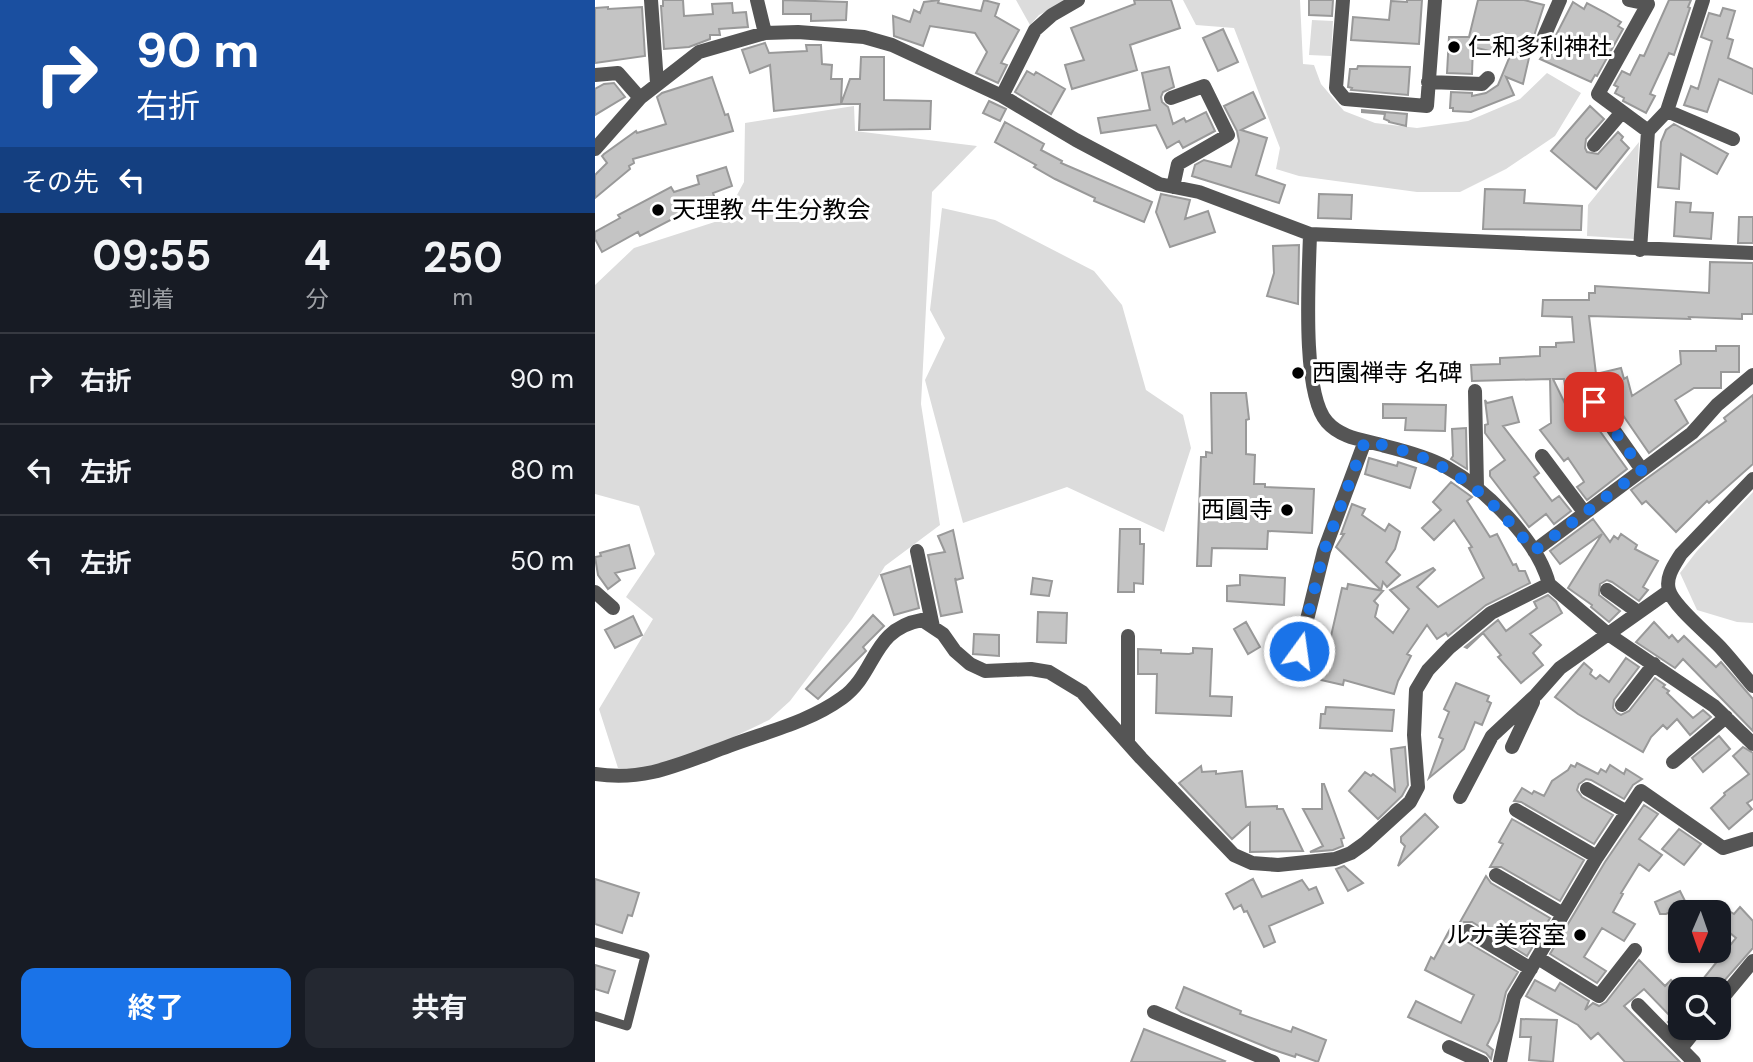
<!DOCTYPE html>
<html lang="ja">
<head>
<meta charset="utf-8">
<style>
	:root { --surface:#171b24; --page:#242831; --text:#f1f3f6; --muted:#9ea1a6; --line:#363941; --accent:#1a73e8 }
	body { margin:0; font-family:"DM Sans","Noto Sans JP",sans-serif; background:var(--page); color:var(--text); height:100vh; display:flex; flex-direction:column; font-size:26px; white-space:nowrap }
	* { box-sizing:border-box; margin:0 }
	p { font-size:23px; color:var(--muted) }
	.icon { flex:none; width:38px; height:38px; fill:none; stroke:currentColor; stroke-width:2; stroke-linecap:round; stroke-linejoin:round }
	.map { position:relative; flex:1; overflow:hidden }
	.panel { display:flex; flex-direction:column; background:var(--surface); width:595px }
	.panel>* { flex:none }
	.guide { background:#1a4fa0; color:#fff; overflow:hidden }
	.needle { width:46px; rotate:182deg }
	.tools { position:absolute; left:1073px; top:900px; display:grid; gap:14px }
	.tools a { display:grid; place-items:center; width:63px; height:63px; border-radius:14px; background:var(--surface); box-shadow:0 2px 5px #0004; font-size:35px }
	.pin { position:absolute; display:grid; place-items:center; width:60px; height:60px; color:#fff; margin:-30px; border-radius:14px; box-shadow:0 4px 10px #0006 }
	.me { position:absolute; width:77px; margin:-38px; rotate:14deg; stroke-linejoin:round; filter:drop-shadow(0 0 5px #0008) }
	.turn { display:flex; align-items:center; gap:24px; height:147px; padding:0 21px; font-size:32px }
	.turn .icon { width:91px; height:91px; stroke-width:2.5 }
	.turn b { display:block; font-size:49px; line-height:60px }
	.then { display:flex; align-items:center; height:66px; padding:0 21px; background:#0003; gap:14px; font-size:26px }
	.eta { display:flex; justify-content:space-evenly; align-items:center; height:119px; text-align:center }
	.eta b { font-size:42px; font-weight:700; line-height:49px }
	.button { display:flex; gap:14px; margin-top:auto; padding:14px 21px }
	.button a { flex:1; height:80px; border-radius:14px; background:var(--accent); color:#fff; font-size:28px; font-weight:700; line-height:80px; text-align:center }
	.button a+a { background:var(--page); color:var(--text) }
	ul { padding:0; list-style:none }
	li { display:flex; align-items:center; gap:21px; height:91px; padding:0 21px; border-top:2px solid var(--line) }
	li div { flex:1 }
	li b { display:block; font-size:26px }
	li em { font-style:normal }
	main { display:flex; flex:1; min-height:0 }
	.map>svg:first-child { display:block }
</style>
</head>
<body>
<main>
<section class="panel">
<div class="guide">
<div class="turn"><svg class="icon" aria-label="right" viewBox="0 0 24 24"><path d="M7 20v-9h11M14 6l5 5-5 5"/></svg><div><b>90 m</b>右折</div></div>
<div class="then">その先<svg class="icon" aria-label="left" viewBox="0 0 24 24"><path d="M17 20v-9H6M10 6l-5 5 5 5"/></svg></div>
</div>
<div class="eta">
<div><b>09:55</b><p>到着</p></div>
<div><b>4</b><p>分</p></div>
<div><b>250</b><p>m</p></div>
</div>
<ul>
<li><svg class="icon" aria-label="right" viewBox="0 0 24 24"><path d="M7 20v-9h11M14 6l5 5-5 5"/></svg><div><b>右折</b></div><em>90 m</em></li>
<li><svg class="icon" aria-label="left" viewBox="0 0 24 24"><path d="M17 20v-9H6M10 6l-5 5 5 5"/></svg><div><b>左折</b></div><em>80 m</em></li>
<li><svg class="icon" aria-label="left" viewBox="0 0 24 24"><path d="M17 20v-9H6M10 6l-5 5 5 5"/></svg><div><b>左折</b></div><em>50 m</em></li>
</ul>
<div class="button"><a>終了</a><a>共有</a></div>
</section>
<div class="map">
<svg width="1158" height="1062" viewBox="0 0 1158 1062">
	<rect width="100%" height="100%" fill="#fff"/>
	<!-- green -->
	<path fill="#dcdcdc" d="M421 0H473L444 15 435 25Z
		M588 0H705L708 64 719 65 726 84 749 111 780 123 822 128 873 121 925 99 952 73 986 93 960 136 911 169 865 192H822L704 176 681 169 685 148 639 28 601 25Z
		M717 20 738 21 736 56 714 55Z
		M259 106 260 131 382 146 337 192 326 404 345 525 290 566 257 619 195 701 174 720 113 749 44 770 23 768 4 709 58 619 31 597 60 554 44 506 0 494V285L39 248 129 219 149 182 150 123Z
		M1044 142 1039 239 992 236 993 205Z
		M347 208 400 220 499 271 527 305 551 390 588 415 596 448 569 532 472 487 368 523 330 380 350 338 335 310Z
		M1158 492V623L1142 622 1102 610 1085 573 1102 551Z"/>
	<!-- building -->
	<path fill="#c4c4c4" stroke="#999" stroke-width="2" d="M68 0H88L89 16 118 14 117 4 137 3 138 13 151 12 153 27 124 29 125 35H115V39L94 47 69 49 66 6H68Z
		M188 0 252 2 251 20 216 21V14H188Z
		M344 0 343 3 386 11 389 0 404 4 400 16 424 30 406 63 412 65 403 83 381 73 392 52 380 33 335 26 328 46 299 36 298 16 315 22 319 10 325 13 329 2Z
		M539 0H576L585 28 535 45 542 70 477 89 470 65 489 60 476 28 540 4Z
		M714 0H738L737 16 714 15Z
		M812 0H827L824 44 756 40 758 17 794 20 796 1 812 2Z
		M883 0H929L949 5 939 36 928 84 911 77 919 95 876 112 858 111V108H855L856 92 877 93V96L891 93 903 85 915 56 878 47 877 74 852 73 854 37H874Z
		M1074 0H1096L1093 7 1095 8 1079 55 1074 53 1055 94 1060 96 1051 113 1028 101 1029 98 1020 93 1023 87 1019 85 1027 71 1035 75 1045 55 1049 56Z
		M978 2 989 9 992 3 1009 12 1026 22 1023 26 1028 29 1002 76 1000 75 996 82 945 59 957 43Z
		M13 7V9L47 7 50 56 0 63V8Z
		M1128 8 1140 11 1132 38 1138 40 1133 58 1158 69V94L1124 79 1112 112 1089 105 1096 86 1103 89 1117 41 1106 37 1114 13 1125 16Z
		M628 29 643 62 623 71 608 38Z
		M170 43 174 53 212 51 211 45H226L227 64 237 65 236 79H247L246 104 179 111 175 65 155 73 147 50Z
		M266 57H289V100L336 101 335 129 264 130 265 104H246L255 79H265Z
		M763 66 815 67 813 95 756 90 757 88 753 87 755 69H762Z
		M574 67 579 87 568 92 566 97 567 102 573 107 578 124 589 118 591 122 611 112 620 131 588 148 584 141 572 148 561 125 506 133 503 118 555 110 547 73Z
		M432 71 439 75 441 72 470 89 456 114 420 92Z
		M117 77 130 115 133 114 138 131 38 159 39 163 34 166 35 169 0 198V175L12 163 7 156 9 154 41 131 42 133 71 124 62 97 67 93Z
		M19 83 30 97 0 115V89L9 84Z
		M658 92 670 118 646 130 672 138 661 175 690 185 684 203 597 176 600 165 609 160 636 167 644 141 642 131 629 106Z
		M394 101 411 109 405 121 388 113Z
		M995 106 1009 119 991 139 990 148 992 152 1003 154 1023 132 1028 137 1026 140 1034 148 1001 189 956 151Z
		M767 110 812 114 811 126 794 122V121L789 119 790 114 767 112Z
		M410 122 449 144 446 150 467 161 466 163 557 202 549 222 499 201 500 198 460 179 439 167 441 165 400 142Z
		M1079 124 1133 154 1122 174 1086 154 1084 189 1063 187 1066 142 1071 130Z
		M131 167 137 186 118 193 120 199 88 210 89 213 45 236 43 232 7 252 0 239V232L25 218 23 215 76 187 79 192 104 184 102 176Z
		M890 189 930 190 929 203 987 206 986 230 888 229Z
		M566 194 595 200 590 219 613 211 620 232 575 247 561 212Z
		M724 194 757 195 756 219 723 218Z
		M1081 202 1096 203 1095 212 1118 213 1116 239 1079 236Z
		M1144 217H1158V243H1143Z
		M704 245 703 304 672 296 679 273 678 246Z
		M1115 262 1158 263V314H1147V319L1094 317 1095 319 994 316 1001 374 1026 368 1029 379 1032 377 1037 396 1086 364 1085 351H1121V346H1144V372H1126V388H1099L1080 400 1093 423 1054 453 1012 392 1022 384 970 386 969 379H958L977 418 989 409 1032 469 992 500 982 487 989 482 988 480 973 458 969 461 945 430 956 423 955 379 877 381 876 365 905 364V358L945 356V347H961V343L979 342 977 317 947 316 948 300H994V293H1000V286L1114 293Z
		M616 393H651L654 419 651 420V454L660 455 659 484H670V487L719 489 717 533 673 531 672 549 617 548 616 566H602L606 457H611V452L617 453Z
		M1158 395V464L1114 503 1112 501 1081 532 1051 501 1047 504 1036 490 1131 421 1129 418Z
		M917 397 924 422 908 426 944 473 939 477 957 501 964 496 976 511 959 524 951 514 934 527 895 476V471L910 460 890 433V425L893 424 890 400 892 403Z
		M788 404 851 405 850 431 810 430 811 418H788Z
		M871 428 872 469 856 459 858 456 857 429Z
		M774 458 802 466 803 462 821 468 815 488 770 474Z
		M856 482 877 497 872 501 895 537 902 534 918 565 921 564 924 571H930L935 583 891 605 853 636 851 633 842 639 832 625 812 654 816 656 803 681 799 694 749 680 748 685 726 680 747 588 752 589 753 584 788 591 779 601 783 605 780 617 798 633 814 609 795 590 838 568 840 570 822 587 843 607 889 578 874 548 877 547 859 520 839 540 827 528 846 510 838 502Z
		M757 504 770 509 767 515 790 531 794 524 805 532 800 549 791 562 805 575 792 587 788 582 786 590 741 547 749 534H746Z
		M998 519 1015 542 1019 536 1023 539 1026 534 1042 545 1040 549 1063 561 1048 587 1053 590 1044 601 1017 582 1012 580 1005 584 1004 595 1025 611 1014 622 996 607 997 605 973 588 1007 534 965 564 955 551Z
		M525 529H545V544H549L548 584 539 583V592H523Z
		M358 530 368 578 361 580 360 578 367 612 346 616 333 555 350 552 343 536Z
		M34 545 40 568 20 573 25 580 13 589 3 575 0 557 6 556 5 553Z
		M315 566 324 608 299 615 286 575Z
		M645 575 690 578 689 605 632 601V586L645 585Z
		M438 578 457 581 454 596 436 594Z
		M953 595 961 602 967 613 935 634 946 645 938 653 948 665 926 683 903 657 906 655 888 633 872 648 870 647 903 620 911 631 942 608 939 602Z
		M443 612 472 613 471 643 442 642Z
		M278 615 289 626 268 647 271 651 223 699 211 689Z
		M38 616 47 635 20 648 10 630Z
		M651 622 665 647 653 654 639 629Z
		M1059 622 1074 638 1077 635 1083 642 1089 636 1121 667 1126 662 1158 699V731L1088 659 1080 668 1041 642Z
		M379 634 404 635V656L378 654Z
		M598 648 617 649 615 696 637 697 636 716 561 713 562 674H543V649L566 650V653L594 654 598 653Z
		M1031 658 1044 667 1019 700 1018 708 1022 713 1026 715 1034 711 1060 678 1070 685 1068 687 1074 691 1072 693 1098 718 1108 710 1116 717 1095 735 1082 719 1072 729 1068 725 1056 737 1048 752 983 714 960 697 989 663 997 670 995 674 1001 679 1005 675 1014 682Z
		M861 683 894 696 892 701 896 703 887 725 880 722 869 749 834 778 848 739 844 737 854 712 849 709Z
		M731 707 799 710 797 731 725 728 726 714H730Z
		M1124 736 1135 749 1108 772 1097 758Z
		M810 747 813 785 807 796 783 819 754 791 770 772 776 776 778 774 800 791 796 749Z
		M1148 747 1158 753V799L1152 803 1157 809 1134 829 1116 808 1130 795 1129 793 1154 774 1138 756Z
		M982 763 1003 774 1006 769 1011 772 1015 765 1029 774 1031 769 1047 779 1038 785 1029 799 996 780 991 779 984 784 982 790 987 797 1018 815 999 844 926 802 919 801 927 788 937 794 939 791 949 796 957 781 973 770 976 765 980 767Z
		M606 766 607 772 621 771V774L647 771 651 807 682 806V809H688L708 851 655 852V823L637 839 584 783Z
		M727 784H729L749 838 746 839 748 846 738 850 715 852 728 846 708 809H727Z
		M1049 805 1063 814 1044 839 1067 855 1054 871 1044 864 1026 893 1028 894 1018 912 1040 924 1029 941 1007 928 989 957 1011 971 1002 983 955 954 1010 862Z
		M830 814 843 827 803 866 810 846 806 842V837Z
		M917 819 989 860 965 901 906 867H895L908 844 904 842Z
		M1084 829 1106 844 1089 865 1067 849Z
		M749 866 768 883 753 891 741 869Z
		M891 876 896 883 955 918 932 956 877 922H869L864 927 863 931 867 939 923 972 911 992 904 1021 892 1045 898 1050 896 1059 891 1053 813 1017 821 1001 866 1023 879 995 830 970 836 957 839 959 855 929 860 931Z
		M0 879 44 893 37 916 33 915 27 933 0 924Z
		M658 879 667 897 707 880 714 890 721 887 728 903 674 926 680 942 669 947 652 911 649 912 646 905 639 909 631 894Z
		M1085 891 1092 905 1071 914H1065L1060 902Z
		M1145 907 1158 921V948L1122 989H1100L1141 938 1124 924 1134 911 1139 914Z
		M1044 960 1070 986 1076 980 1085 989V1027H1090L1085 1034 1073 1022 1077 1018 1049 989 1029 1006 1085 1062H1030L1003 1033 996 1039 983 1025 931 996 940 980 960 991 965 983 994 1001 990 1010 998 1003 1004 1006 1011 1002Z
		M0 965 20 971 13 993 0 989Z
		M589 987 646 1011 645 1014 696 1032 698 1027 731 1040 723 1062 701 1054 700 1057 676 1049 586 1012 581 1008Z
		M926 1019 962 1020 958 1062 934 1060 936 1037H925Z
		M549 1029 630 1061 629 1062H536Z"/>
	<g fill="none" stroke-linecap="round" stroke-linejoin="round">
		<!-- lane -->
		<path stroke="#555" stroke-width="9" d="M0 942 50 956 32 1026 0 1016"/>
		<!-- street -->
		<path stroke="#555" stroke-width="14" d="M56 0 62 83
			M162 0 170 33
			M748 0 741 88 750 99 832 106 840 0
			M1034 0 1053 4 1003 94 1053 131
			M948 39 965 0
			M0 75 23 73 45 98
			M833 82 887 84 893 78
			M407 96 440 30 457 15 483 0
			M576 98 609 86 633 135 583 164 578 187
			M1072 111 1138 139
			M999 145 1027 112
			M0 149 45 98 104 52 170 33 203 32 269 37 297 45 407 96 481 140 564 184 604 192 715 234 1158 253
			M715 234C714 274 706 393 732 422 747 439 771 440 790 446 810 451 833 457 851 467 889 488 943 540 954 584L1013 634 1119 706 1158 744
			M1045 250 1053 131 1072 111 1108 0
			M880 391 882 488
			M999 402 1047 470
			M947 456 989 512
			M1158 479 1086 554C1080 564 1070 577 1074 590 1078 606 1113 634 1125 647 1137 660 1147 673 1158 686
			M322 551 338 627
			M939 551 1097 433 1122 405 1158 375
			M1012 590 1043 612
			M0 592 18 608
			M698 676 729 551 770 441
			M1027 705 1059 664
			M533 742V636
			M917 747 938 702
			M1078 762 1131 717
			M0 774C19 777 40 776 58 772 84 766 109 755 134 746 171 732 214 722 247 698 282 673 276 629 327 620L348 634 360 651 375 664 390 671 436 669 454 672 487 692 546 758 639 855 657 863 683 865 740 859 756 853 770 843 815 802 823 787 819 735 821 690 833 670 855 647 896 613 954 584
			M992 789 1032 812
			M865 797 897 736 941 695 965 668 1074 591
			M921 810 1002 857
			M901 875 968 914
			M873 931 936 969
			M943 958 1004 996 1040 950
			M1124 1002 1158 961
			M1043 1005 1099 1062
			M559 1012 678 1062
			M854 1047 887 1062
			M1086 1048 1103 1027
			M905 1062 919 997 1002 857 1046 791 1128 848 1158 839"/>
	</g>
	<g fill="none" stroke-linecap="round" stroke-linejoin="round">
		<!-- route -->
		<path stroke="#1a73e8" stroke-width="12" stroke-dasharray="0 21.6" d="M704 651 729 551 770 441C852 457 888 488 939 551L1047 470 999 402"/>
	</g>
	<!-- markers -->
	<g fill="#000" stroke="#fff" stroke-width="2.5">
		<circle cx="859" cy="47" r="7"/>
		<circle cx="63" cy="210" r="7"/>
		<circle cx="703" cy="373" r="7"/>
		<circle cx="692" cy="510" r="7"/>
		<circle cx="985" cy="935" r="7"/>
	</g>
	<g text-anchor="middle" stroke-width="6" stroke-linejoin="round" paint-order="stroke">
		<!-- poi labels -->
		<g font-size="24" fill="#000" stroke="#fff" text-anchor="start">
			<text x="873" y="55">仁和多利神社</text>
			<text x="77" y="218">天理教 牛生分教会</text>
			<text x="717" y="381">西園禅寺 名碑</text>
			<text x="678" y="518" text-anchor="end">西圓寺</text>
			<text x="971" y="943" text-anchor="end">ルナ美容室</text>
		</g>
	</g>
</svg>
<div class="tools">
<a><svg class="needle" viewBox="-14 -14 28 28"><path d="M0-13l5 13h-10z" fill="#e53935"/><path d="M0 13l5-13h-10z" fill="#9ea1a6"/></svg></a>
<a><svg class="icon" aria-label="search" viewBox="0 0 24 24"><circle cx="10" cy="10" r="6"/><path d="M15 15l6 6"/></svg></a>
</div>
<div class="pin" style="left:999px;top:402px;background:#d93025"><svg class="icon" aria-label="arrive" viewBox="0 0 24 24"><path d="M6 21V4h12l-3 4 3 4H6"/></svg></div>
<svg class="me" style="left:704px;top:651px" viewBox="-20 -20 40 40"><circle r="17" fill="#1a73e8" stroke="#fff" stroke-width="3"/><path d="M0-11L8 9 0 5-8 9z" fill="#fff"/></svg>
</div>
</main>
</body>
</html>
